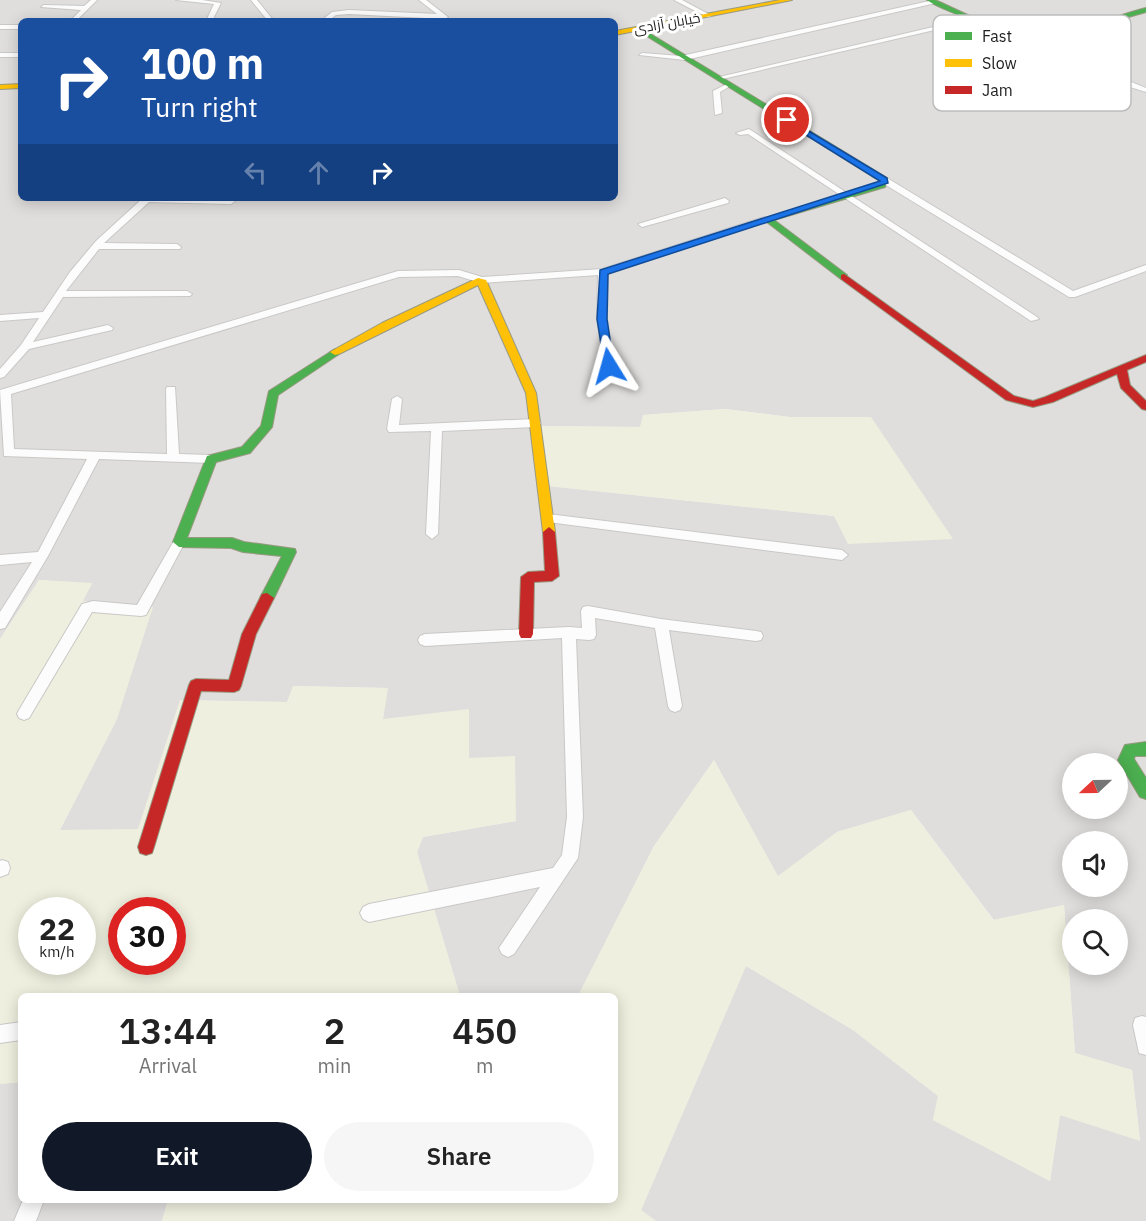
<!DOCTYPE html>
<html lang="en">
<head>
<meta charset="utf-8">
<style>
	:root { --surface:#fff; --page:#f6f6f6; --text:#222; --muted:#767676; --accent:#111827 }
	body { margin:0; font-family:"IBM Plex Sans",Cairo,sans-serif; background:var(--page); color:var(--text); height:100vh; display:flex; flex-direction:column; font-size:22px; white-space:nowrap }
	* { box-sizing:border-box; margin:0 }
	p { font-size:20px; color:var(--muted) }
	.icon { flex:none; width:33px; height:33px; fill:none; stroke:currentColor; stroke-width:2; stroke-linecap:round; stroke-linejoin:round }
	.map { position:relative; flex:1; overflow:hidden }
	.sheet { position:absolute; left:18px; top:993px; width:600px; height:210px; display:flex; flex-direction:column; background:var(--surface); border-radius:9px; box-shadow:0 3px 15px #0003 }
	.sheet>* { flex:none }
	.hud { position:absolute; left:18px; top:18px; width:600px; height:183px; border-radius:9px; box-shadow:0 3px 15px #0003; background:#1a4fa0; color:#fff; overflow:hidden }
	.needle { width:39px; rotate:248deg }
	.buttons { position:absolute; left:1062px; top:753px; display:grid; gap:12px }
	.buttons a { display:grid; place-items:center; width:66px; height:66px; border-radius:50%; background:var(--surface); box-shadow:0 3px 15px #0003; font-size:30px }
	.speed { position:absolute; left:18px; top:897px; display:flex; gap:12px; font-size:30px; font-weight:700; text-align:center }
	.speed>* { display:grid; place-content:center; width:78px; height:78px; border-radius:50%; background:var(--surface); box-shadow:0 3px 15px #0003; line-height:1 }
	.speed small { font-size:15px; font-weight:400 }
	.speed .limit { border:9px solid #d22; background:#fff; color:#111 }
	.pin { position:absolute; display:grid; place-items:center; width:51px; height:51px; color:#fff; margin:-26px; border:3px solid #fff; border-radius:50%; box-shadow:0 2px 6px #0007 }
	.me { position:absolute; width:66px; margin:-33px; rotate:352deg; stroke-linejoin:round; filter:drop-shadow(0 0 4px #0008) }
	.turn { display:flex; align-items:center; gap:21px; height:126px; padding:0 24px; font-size:27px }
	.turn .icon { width:78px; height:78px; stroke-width:2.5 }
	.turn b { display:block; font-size:42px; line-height:51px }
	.lanes { display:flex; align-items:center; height:57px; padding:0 24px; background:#0003; justify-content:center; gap:30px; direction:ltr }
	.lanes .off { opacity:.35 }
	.eta { display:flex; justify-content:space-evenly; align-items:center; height:102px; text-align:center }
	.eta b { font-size:36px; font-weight:600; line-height:42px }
	.action { display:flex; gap:12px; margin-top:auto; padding:12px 24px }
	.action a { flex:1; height:69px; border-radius:36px; background:var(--accent); color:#fff; font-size:24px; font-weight:600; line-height:69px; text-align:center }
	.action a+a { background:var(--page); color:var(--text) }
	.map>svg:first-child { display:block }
</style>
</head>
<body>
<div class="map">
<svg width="1146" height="1221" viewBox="0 0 1146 1221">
	<rect width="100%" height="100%" fill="#f0eeeb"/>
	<!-- residential -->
	<path fill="#dfdedc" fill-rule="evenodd" d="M0 0H1146V1221H656L641 1210 746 966 853 1030 938 1096 933 1120 1050 1181 1060 1115 1140 1140 1132 1070 1075 1053 1064 905 994 920 911 810 837 832 778 877 714 760 654 846 578 996H460L417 852 423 837 516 821 469 758 383 719 387 688 294 686 287 702 181 700 138 830H60L117 719 82 601 92 584 39 580 0 639ZM21 21H615V198H21ZM725 409 790 417 834 516 538 485 533 426 641 427 644 415ZM1072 764H1118V808H1072ZM1072 842H1118V886H1072ZM1072 920H1118V964H1072Z
		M21 1082V1200H168L162 1221H0V1084Z"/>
	<!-- farmland -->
	<path fill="#efefdf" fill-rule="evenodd" d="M725 409 790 417H871L953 539 848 544 834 516 538 485 533 426 640 427 643 415Z
		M39 580 92 583 83 601 153 607 117 719 60 830 138 829 180 700 287 702 293 686 388 688 383 719 469 709V758L515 756 516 821 423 837 417 852 460 996H21V1082L0 1084V639ZM32 910H82V962H32ZM122 910H172V962H122Z
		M714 760 778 876 837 832 911 810 993 920 1064 905 1075 1053 1132 1070 1140 1141 1060 1115 1050 1181 933 1120 938 1096 853 1030 746 966 641 1210 656 1221H162L168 1200H615V996H578L654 846Z"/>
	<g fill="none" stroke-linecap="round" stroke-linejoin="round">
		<!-- street casing -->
		<g stroke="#c9c8c7" stroke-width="2">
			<path id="street" d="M91 0H97L76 21H70L81 10 41 7 44 5 84 6Z
				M176 0H202L221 3 212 21H206L214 4Z
				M251 0H257L274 21H268Z
				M419 0H426L448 17 445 19 349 14 336 15 328 21H321L332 12 349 10 437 14Z
				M674 0H682L712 16 707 17Z
				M934 0 936 3 685 60 639 55 642 53 681 56Z
				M976 17 978 20 718 80 715 78Z
				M0 25H21V29H0Z
				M1022 33C1032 33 1044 46 1054 51 1084 66 1115 75 1146 88V92C1104 79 1057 63 1022 35Z
				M0 53H21V57H0Z
				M727 84 732 85 720 92 722 113 715 115 713 91Z
				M749 129 1037 317 1039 319 1031 321 748 134 740 135 736 133Z
				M881 178H887L1073 291 1146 265V271L1075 297H1069L881 182Z
				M143 198H231L235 201 231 204 149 202 104 243 177 244 181 247 180 249H99L66 291H187L192 294 190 296 63 297 33 342 108 325 113 328 112 330 29 349 4 377 0 378V369L21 345 39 318 0 321V315L43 312 70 272 96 241Z
				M725 198 729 201 728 203 642 227 638 224Z
				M764 217 771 219 608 274 607 319 614 367 609 370 604 367 597 319 598 275 481 283 458 276 399 277 11 394 14 449 167 454 166 389 167 387H175L179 454 211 455 217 459 211 463 99 459 48 556 5 628 0 629V612L32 562 0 565V555L38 552 87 459 4 456 0 390 398 271 459 270 482 277 602 269Z
				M397 396 402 399 399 425 535 419 541 423 535 427 442 431 438 534 432 539 426 534 431 431 389 432 387 429 392 399Z
				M548 514 842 550 848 555 842 560 548 522 542 518Z
				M179 537 185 542 146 615 141 616 92 612 29 718 24 720 19 718 17 714 19 710 82 604 93 601 137 605 175 539Z
				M588 606 661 619 756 631 761 632 763 636 761 640 756 641 669 630 682 706 680 710 675 712 670 710 668 706 655 628 595 618 596 635 594 639 589 640 576 639 583 817 578 858 514 954 508 957 502 954 499 948 540 887 369 922 363 919 360 913 363 907 369 904 553 868 562 855 567 817 562 638 425 646 420 644 418 640 420 636 425 634 569 627 582 628 581 611 583 607Z
				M2 860 8 862 10 868 8 874 0 877V861Z
				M1142 1016 1146 1017V1055L1139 1053 1133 1025 1135 1018Z
				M21 1022V1040L0 1043V1025Z
				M23 1200H44L36 1221H14Z"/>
		</g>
		<!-- fast casing -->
		<g stroke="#999a82" stroke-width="2">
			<path id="fast" d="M927 0H935C958 10 980 22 1004 29 1052 41 1101 20 1146 8V12C1075 32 1032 49 961 16 950 11 937 7 927 0Z
				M639 27 887 178 885 187 774 220 847 275V279H841L763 219 879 183 880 181 637 30Z
				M335 349 339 350V354L278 395 272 427 250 453 216 462 187 538H232L244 542 295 549 296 552 274 598 267 603 260 598 282 556 243 552 231 548 179 547 173 542 207 456 242 447 261 426 269 391Z
				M1146 742V756H1135L1134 759 1146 778V799L1140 797 1118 760 1125 745Z"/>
		</g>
		<!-- slow casing -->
		<g stroke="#999a82" stroke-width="2">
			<path id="slow" d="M780 0H792L615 35V31Z
				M21 84V88L0 89V85Z
				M478 278 486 280 536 393 555 532 549 537 543 532 526 393 478 285 339 354 335 355 330 352 382 323Z"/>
		</g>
		<!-- jam casing -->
		<g stroke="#999a82" stroke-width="2">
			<path id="jam" d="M844 274 1014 396 1033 401 1045 397 1146 355V362L1127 370 1130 385 1146 401V410L1142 409 1121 388 1117 374 1053 402 1033 407 1006 400 841 279V275Z
				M549 527 555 532 559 576 552 581 534 582 533 634 531 638H521L519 634 521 577 528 572 545 571 543 532Z
				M267 593 274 598 256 634 241 686 239 690 234 692 201 691 154 847 152 853 146 855 140 853 138 847 189 685 191 681 196 679 229 680 242 634 262 594Z"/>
		</g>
		<!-- street -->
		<use href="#street" fill="#fdfcfc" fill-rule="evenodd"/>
		<!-- fast -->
		<use href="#fast" fill="#4caf50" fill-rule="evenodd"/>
		<!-- slow -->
		<use href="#slow" fill="#ffc107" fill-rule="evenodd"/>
		<!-- jam -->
		<use href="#jam" fill="#c62828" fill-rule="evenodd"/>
	</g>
	<!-- route -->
	<path fill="#1a73e8" stroke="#114b97" stroke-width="1.5" d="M787 118 887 178 888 183 608 274 607 319 614 366 612 369H605L597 319 600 270 880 181 785 122Z"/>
	<g text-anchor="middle" stroke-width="6" stroke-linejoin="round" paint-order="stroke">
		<!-- far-street labels -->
		<g font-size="14" fill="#222" stroke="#fff">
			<text transform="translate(667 23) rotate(-10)" y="5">خیابان آزادی</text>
		</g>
	</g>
	<!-- legend -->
	<rect x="933" y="15" width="198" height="96" rx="9" fill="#fff" stroke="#bdbdbd" stroke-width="1.5"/>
	<rect x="945" y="32" width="27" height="8" fill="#4caf50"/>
	<rect x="945" y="59" width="27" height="8" fill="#ffc107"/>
	<rect x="945" y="86" width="27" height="8" fill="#c62828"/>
	<g font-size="16" fill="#222">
		<text x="982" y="42">Fast</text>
		<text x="982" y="69">Slow</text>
		<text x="982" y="96">Jam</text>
	</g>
</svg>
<div class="buttons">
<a><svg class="needle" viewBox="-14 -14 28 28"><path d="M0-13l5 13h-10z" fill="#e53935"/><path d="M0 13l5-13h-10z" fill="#767676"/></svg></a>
<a><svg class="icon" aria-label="sound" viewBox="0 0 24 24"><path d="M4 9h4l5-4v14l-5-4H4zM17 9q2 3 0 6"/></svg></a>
<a><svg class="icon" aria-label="search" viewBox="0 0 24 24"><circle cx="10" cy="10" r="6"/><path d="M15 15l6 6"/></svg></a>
</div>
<div class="speed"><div>22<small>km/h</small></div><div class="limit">30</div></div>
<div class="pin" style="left:787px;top:120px;background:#d93025"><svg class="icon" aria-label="arrive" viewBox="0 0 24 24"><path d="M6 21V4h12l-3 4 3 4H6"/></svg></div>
<svg class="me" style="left:609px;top:366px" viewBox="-20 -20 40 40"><path d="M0-17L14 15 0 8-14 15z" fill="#1a73e8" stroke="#fff" stroke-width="4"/></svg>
<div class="hud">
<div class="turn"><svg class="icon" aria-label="right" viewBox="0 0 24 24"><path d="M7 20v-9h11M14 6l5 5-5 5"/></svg><div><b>100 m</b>Turn right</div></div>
<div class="lanes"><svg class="icon off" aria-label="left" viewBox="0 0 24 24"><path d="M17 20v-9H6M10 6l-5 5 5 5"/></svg><svg class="icon off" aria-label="ahead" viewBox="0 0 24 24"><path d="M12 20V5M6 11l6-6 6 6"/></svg><svg class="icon" aria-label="right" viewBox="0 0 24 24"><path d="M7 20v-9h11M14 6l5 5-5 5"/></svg></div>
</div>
<section class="sheet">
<div class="eta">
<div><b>13:44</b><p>Arrival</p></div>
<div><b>2</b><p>min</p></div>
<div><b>450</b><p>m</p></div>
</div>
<div class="action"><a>Exit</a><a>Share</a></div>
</section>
</div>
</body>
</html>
